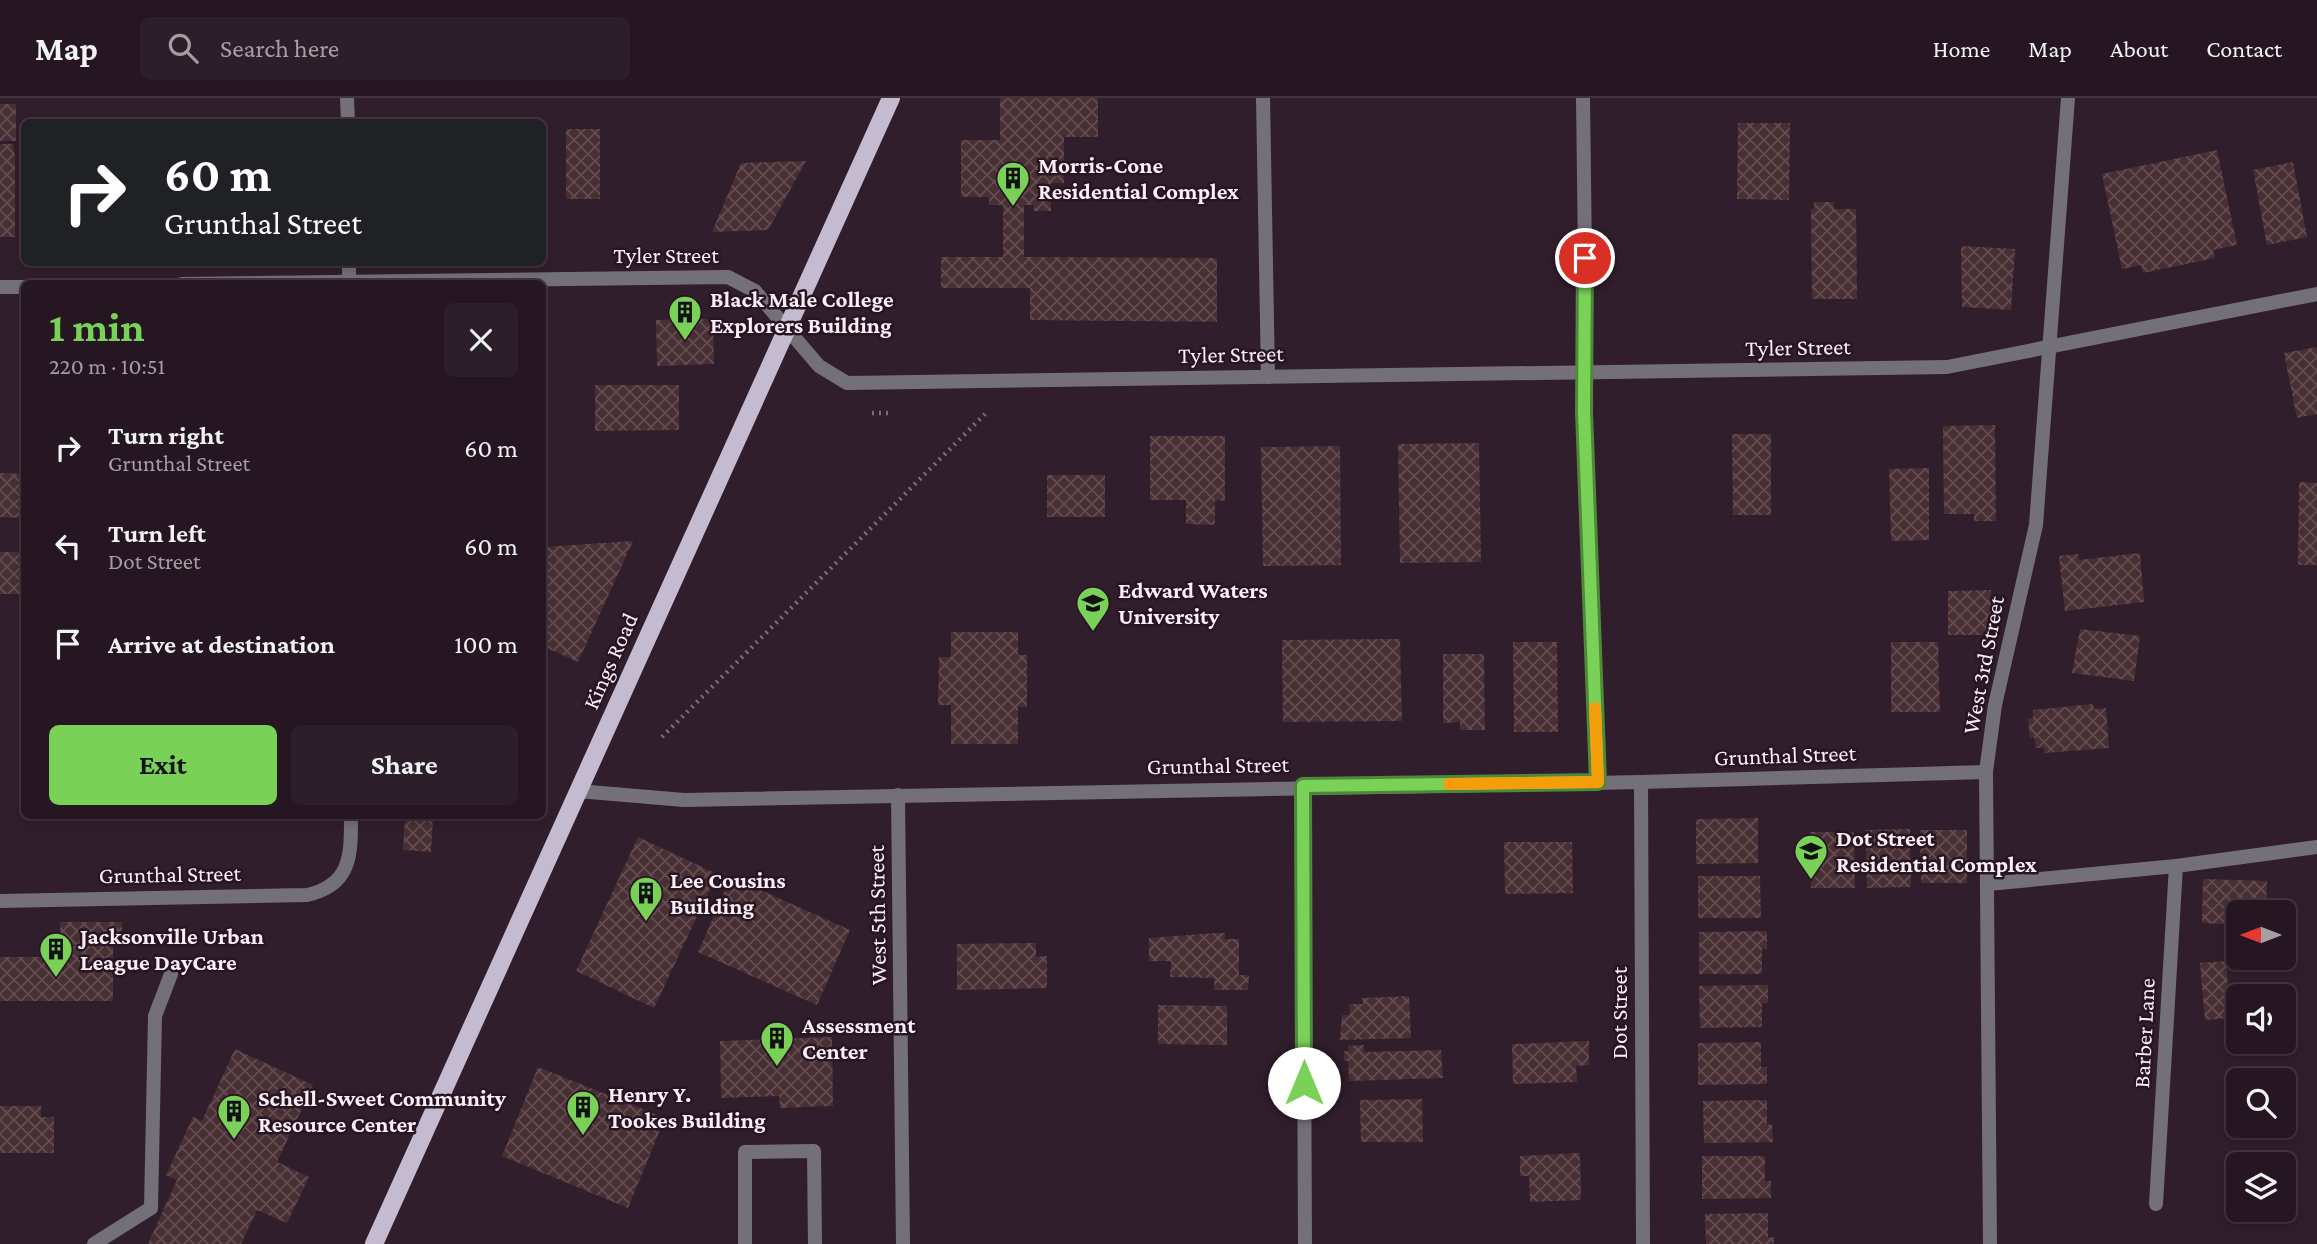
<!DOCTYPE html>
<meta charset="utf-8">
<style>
body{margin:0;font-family:"Crimson Pro",serif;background:#2d1f2a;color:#f1f3f6;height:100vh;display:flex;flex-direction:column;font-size:26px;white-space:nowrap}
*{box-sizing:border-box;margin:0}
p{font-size:23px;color:#a39fa5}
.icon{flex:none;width:38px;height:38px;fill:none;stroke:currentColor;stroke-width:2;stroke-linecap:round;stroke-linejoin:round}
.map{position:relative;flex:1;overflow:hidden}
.sheet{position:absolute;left:21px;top:182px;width:525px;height:539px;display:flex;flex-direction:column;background:#251621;border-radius:10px;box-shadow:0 4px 10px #0003,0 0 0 2px #42353f}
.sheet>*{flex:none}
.top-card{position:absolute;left:21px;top:21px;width:525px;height:147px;border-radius:10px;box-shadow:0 4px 10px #0003,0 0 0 2px #42353f;background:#202124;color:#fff;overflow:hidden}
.needle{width:46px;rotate:270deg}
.controls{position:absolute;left:2226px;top:802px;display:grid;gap:14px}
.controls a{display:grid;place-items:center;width:70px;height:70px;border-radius:10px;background:#251621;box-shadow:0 4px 10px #0003,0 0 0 2px #42353f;font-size:35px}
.pin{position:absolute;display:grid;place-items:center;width:60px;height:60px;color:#fff;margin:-30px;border:4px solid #fff;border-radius:50%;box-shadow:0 2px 7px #0007}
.me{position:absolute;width:77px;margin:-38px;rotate:0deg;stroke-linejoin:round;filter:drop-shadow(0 0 5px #0008)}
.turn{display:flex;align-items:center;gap:24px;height:147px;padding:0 28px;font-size:32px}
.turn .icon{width:91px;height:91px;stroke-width:2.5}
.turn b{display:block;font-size:49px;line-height:60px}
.round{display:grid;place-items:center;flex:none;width:74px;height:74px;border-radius:10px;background:#2d1f2a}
.overview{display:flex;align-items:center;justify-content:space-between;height:119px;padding:0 28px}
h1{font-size:42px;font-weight:700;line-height:52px;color:#79d158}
.primary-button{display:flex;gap:14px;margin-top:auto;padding:14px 28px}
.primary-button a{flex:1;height:80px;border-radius:10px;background:#79d158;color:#111;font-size:28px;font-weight:700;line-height:80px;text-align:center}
.primary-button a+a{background:#2d1f2a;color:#f1f3f6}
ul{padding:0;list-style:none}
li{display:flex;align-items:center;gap:21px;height:98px;padding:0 28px}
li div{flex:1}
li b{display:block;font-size:26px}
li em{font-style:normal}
header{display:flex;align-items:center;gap:42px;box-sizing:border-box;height:98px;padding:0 35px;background:#251621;border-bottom:2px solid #42353f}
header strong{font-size:33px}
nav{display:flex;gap:38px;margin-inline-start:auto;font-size:24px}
.search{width:490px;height:63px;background:#2d1f2a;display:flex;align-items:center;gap:18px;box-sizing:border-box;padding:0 24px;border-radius:10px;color:#a39fa5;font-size:26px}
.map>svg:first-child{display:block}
.building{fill:url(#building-cross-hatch)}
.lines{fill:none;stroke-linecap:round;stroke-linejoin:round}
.path{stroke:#7e6d79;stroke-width:4.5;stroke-dasharray:2 5;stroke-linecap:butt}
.lane{stroke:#74707a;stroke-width:14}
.street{stroke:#74707a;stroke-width:14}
.primary{stroke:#c4bbd1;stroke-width:18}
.route-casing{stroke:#4f8839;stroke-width:18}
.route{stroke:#79d158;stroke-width:12}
.slow{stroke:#f59e0b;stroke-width:12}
.labels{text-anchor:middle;stroke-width:5;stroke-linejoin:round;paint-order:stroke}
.poi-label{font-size:23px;font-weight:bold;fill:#fceff8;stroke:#271522;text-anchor:start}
.street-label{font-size:23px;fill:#fceff8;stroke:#271522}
</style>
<header>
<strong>Map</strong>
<div class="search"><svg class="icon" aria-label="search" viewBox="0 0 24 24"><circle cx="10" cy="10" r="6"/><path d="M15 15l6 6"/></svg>Search here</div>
<nav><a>Home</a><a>Map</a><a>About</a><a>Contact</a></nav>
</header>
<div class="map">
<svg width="2317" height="1146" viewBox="0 0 2317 1146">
<defs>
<pattern id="building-cross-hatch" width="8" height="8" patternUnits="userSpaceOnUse" patternTransform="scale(1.75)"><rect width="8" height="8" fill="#482f33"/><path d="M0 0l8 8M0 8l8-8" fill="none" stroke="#634d51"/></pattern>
</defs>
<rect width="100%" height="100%" fill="#311e2c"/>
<g class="building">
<path d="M 1000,0 L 1098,0 L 1098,39 L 1064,39 L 1064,85 L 1051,85 L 1051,113 L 1034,113 L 1034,107 L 1024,107 L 1024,159 L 1217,160 L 1217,224 L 1030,222 L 1030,190 L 941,190 L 941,159 L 1003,159 L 1003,107 L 989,107 L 989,99 L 961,99 L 961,42 L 1000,42 Z"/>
<rect x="0" y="6" width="16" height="37"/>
<path d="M 1738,25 L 1790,25 L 1789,102 L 1737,101 Z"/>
<rect x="566" y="31" width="34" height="70"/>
<path d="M 0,46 L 13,46 L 15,59 L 15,139 L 0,139 Z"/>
<path d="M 2217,52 L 2237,147 L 2213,152 L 2215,160 L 2143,175 L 2141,167 L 2122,171 L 2102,76 Z"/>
<path d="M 806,63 L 768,132 L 712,134 L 741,65 Z"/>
<path d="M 2293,64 L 2307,139 L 2267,147 L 2253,72 Z"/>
<path d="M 1814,104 L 1834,104 L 1834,111 L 1856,111 L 1857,201 L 1812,201 L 1811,111 L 1814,111 Z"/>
<path d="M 1961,148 L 2015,151 L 2011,212 L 1962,209 Z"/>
<path d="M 713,221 L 714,266 L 657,268 L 656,222 Z"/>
<path d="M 2317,249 L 2317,316 L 2297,320 L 2284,255 Z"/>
<path d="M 595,287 L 679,287 L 679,332 L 595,333 Z"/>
<path d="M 1995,327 L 1996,423 L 1974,423 L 1974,416 L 1944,416 L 1943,328 Z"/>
<path d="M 1732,336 L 1771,336 L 1771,417 L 1733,417 Z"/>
<path d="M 1150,338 L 1225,338 L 1225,403 L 1215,402 L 1215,427 L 1186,426 L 1186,402 L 1150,402 Z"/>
<path d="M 1479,345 L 1481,464 L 1400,465 L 1398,346 Z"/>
<path d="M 1340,348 L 1341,467 L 1263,468 L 1261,349 Z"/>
<path d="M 1929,370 L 1929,442 L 1891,443 L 1889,371 Z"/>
<path d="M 0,375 L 24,376 L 23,420 L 0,419 Z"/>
<rect x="1047" y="377" width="58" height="42"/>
<path d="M 2299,384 L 2317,385 L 2317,467 L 2298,467 Z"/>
<path d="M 633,443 L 578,564 L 542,548 L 542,449 Z"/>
<rect x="0" y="454" width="24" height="42"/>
<path d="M 2140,455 L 2144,504 L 2065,513 L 2059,458 L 2078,456 L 2079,462 Z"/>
<path d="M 1991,492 L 1991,537 L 1948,537 L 1948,493 Z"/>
<path d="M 2080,531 L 2140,538 L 2134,583 L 2072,575 Z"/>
<path d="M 951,534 L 1018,534 L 1018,557 L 1027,557 L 1027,609 L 1018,609 L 1018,646 L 951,646 L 951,607 L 938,607 L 939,559 L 951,559 Z"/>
<path d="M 1400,541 L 1402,623 L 1283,624 L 1282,542 Z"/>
<path d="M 1513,544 L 1557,544 L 1558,634 L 1514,634 Z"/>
<path d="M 1891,544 L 1938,544 L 1940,614 L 1891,614 Z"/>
<path d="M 1443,556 L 1484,556 L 1485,632 L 1460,632 L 1460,624 L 1443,625 Z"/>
<path d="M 2093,606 L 2094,611 L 2106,610 L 2109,650 L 2044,655 L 2044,650 L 2036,650 L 2034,639 L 2030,640 L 2028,621 L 2033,620 L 2033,612 Z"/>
<path d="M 405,718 L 433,718 L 431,754 L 403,752 Z"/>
<path d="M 1758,720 L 1758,765 L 1696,766 L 1696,721 Z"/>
<path d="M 1910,731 L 1911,789 L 1867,790 L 1866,732 Z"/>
<path d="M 1920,732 L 1967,732 L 1967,785 L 1921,785 Z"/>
<path d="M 1810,734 L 1854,734 L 1855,790 L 1811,790 Z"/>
<path d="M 638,739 L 717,776 L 654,910 L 576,873 Z"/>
<path d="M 1504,744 L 1572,744 L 1573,795 L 1505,796 Z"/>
<path d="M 1698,778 L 1760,778 L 1761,820 L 1698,820 Z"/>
<path d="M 731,779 L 850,832 L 817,907 L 698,854 Z"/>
<path d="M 2203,781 L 2267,783 L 2266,814 L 2238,814 L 2238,827 L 2202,825 Z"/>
<path d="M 60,824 L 122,824 L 122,848 L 113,848 L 113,903 L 0,903 L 0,859 L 60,859 Z"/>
<path d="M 1767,833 L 1767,851 L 1762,851 L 1762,876 L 1699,876 L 1699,834 Z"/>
<path d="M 1216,835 L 1225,835 L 1225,841 L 1239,841 L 1239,877 L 1249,877 L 1248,892 L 1214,892 L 1214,880 L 1170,879 L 1171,863 L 1149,863 L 1149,840 Z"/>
<path d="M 1036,845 L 1036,859 L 1047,858 L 1047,890 L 957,892 L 957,846 Z"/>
<path d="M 2226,863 L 2230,920 L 2205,922 L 2200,865 Z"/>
<path d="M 1768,887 L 1768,905 L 1762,905 L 1762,929 L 1700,930 L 1699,888 Z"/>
<path d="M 1409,898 L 1411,940 L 1340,942 L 1342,917 L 1350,917 L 1349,906 L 1363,906 L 1362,900 Z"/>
<path d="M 1158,907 L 1227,908 L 1227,947 L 1158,946 Z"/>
<path d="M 832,939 L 833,1008 L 780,1010 L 779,998 L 721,1000 L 720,943 Z"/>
<path d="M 1589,943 L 1589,967 L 1576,968 L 1577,984 L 1513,986 L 1512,946 Z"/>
<path d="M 1761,944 L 1761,969 L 1767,969 L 1767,986 L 1698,987 L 1698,945 Z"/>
<path d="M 1364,947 L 1364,954 L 1441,952 L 1443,980 L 1349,983 L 1348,963 L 1344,963 L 1344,953 L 1349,953 L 1348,948 Z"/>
<path d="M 235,951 L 313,987 L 277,1064 L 309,1079 L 287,1125 L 257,1112 L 241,1146 L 148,1146 L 177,1082 L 166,1077 L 193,1019 L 202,1023 Z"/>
<path d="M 538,969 L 665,1020 L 628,1110 L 502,1058 Z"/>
<path d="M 1422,1001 L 1423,1044 L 1361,1044 L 1360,1002 Z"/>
<path d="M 1767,1002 L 1767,1027 L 1772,1026 L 1773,1044 L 1704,1045 L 1703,1003 Z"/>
<path d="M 0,1008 L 41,1008 L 41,1019 L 54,1019 L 54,1055 L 0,1055 Z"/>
<path d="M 1580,1055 L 1581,1102 L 1530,1104 L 1529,1078 L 1520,1078 L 1520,1058 Z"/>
<path d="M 1702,1058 L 1765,1058 L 1765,1083 L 1771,1083 L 1771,1100 L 1702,1101 Z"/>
<path d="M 1768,1115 L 1768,1140 L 1774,1139 L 1774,1146 L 1706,1146 L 1705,1116 Z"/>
</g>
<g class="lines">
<g class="path">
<path d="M 872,315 L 893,315"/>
<path d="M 662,639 L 985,316"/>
</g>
<g class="lane">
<path d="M 94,1146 L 151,1110 L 155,918 L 171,876"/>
<path d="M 745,1146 L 745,1054 L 814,1053 L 815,1146"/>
</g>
<g class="street">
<path d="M 347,0 L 348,24"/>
<path d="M 1263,0 L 1268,279"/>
<path d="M 1583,0 L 1586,240 L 1583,314 L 1598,684"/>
<path d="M 349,164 L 349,186"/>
<path d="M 182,186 L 728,179 L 755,193 L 819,268 L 847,285 L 1947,269 L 2317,196"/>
<path d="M 0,189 L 24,189"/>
<path d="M 1641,684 L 1643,1146"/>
<path d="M 1303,688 L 1305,1146"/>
<path d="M 578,693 L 684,702 L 1641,684 L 1986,674"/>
<path d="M 898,697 L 903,1146"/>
<path d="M 1988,786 L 2176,768 L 2317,749"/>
<path d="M 0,803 L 307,797 C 352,787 351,756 351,718"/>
<path d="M 2156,1106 L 2176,768"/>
<path d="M 1990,1146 L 1986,674 L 1995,607 L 2036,427 L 2068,0"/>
</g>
<path class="primary" d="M 374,1146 L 891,0"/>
</g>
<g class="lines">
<defs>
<path id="route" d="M 1304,985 L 1303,688 L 1598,684 L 1584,314 L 1585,160"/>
</defs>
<use href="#route" class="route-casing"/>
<use href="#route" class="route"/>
<path class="slow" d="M 1449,686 L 1598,684 L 1595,610"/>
</g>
<defs>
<symbol id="building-pin" viewBox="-11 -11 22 30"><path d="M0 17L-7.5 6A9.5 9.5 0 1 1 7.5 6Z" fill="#79d158" stroke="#271522"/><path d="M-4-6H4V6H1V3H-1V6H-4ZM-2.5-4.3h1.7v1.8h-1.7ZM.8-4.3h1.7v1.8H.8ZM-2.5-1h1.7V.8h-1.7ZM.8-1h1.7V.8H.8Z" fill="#111"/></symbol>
<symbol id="university-pin" viewBox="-11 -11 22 30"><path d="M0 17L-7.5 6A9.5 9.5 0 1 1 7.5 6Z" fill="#79d158" stroke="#271522"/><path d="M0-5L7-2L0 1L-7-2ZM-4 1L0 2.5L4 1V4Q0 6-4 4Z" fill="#111"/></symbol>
</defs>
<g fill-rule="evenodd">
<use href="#building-pin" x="994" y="61" width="38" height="52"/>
<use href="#building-pin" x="666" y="195" width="38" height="52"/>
<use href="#university-pin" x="1074" y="486" width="38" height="52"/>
<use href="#university-pin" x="1792" y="734" width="38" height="52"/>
<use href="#building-pin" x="627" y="776" width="38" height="52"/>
<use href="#building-pin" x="37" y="832" width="38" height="52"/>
<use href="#building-pin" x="758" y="921" width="38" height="52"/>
<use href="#building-pin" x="564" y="990" width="38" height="52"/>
<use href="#building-pin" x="215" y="994" width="38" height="52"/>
</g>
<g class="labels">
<g class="poi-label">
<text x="1038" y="75">Morris-Cone<tspan x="1038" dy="26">Residential Complex</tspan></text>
<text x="710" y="209">Black Male College<tspan x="710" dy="26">Explorers Building</tspan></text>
<text x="1118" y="500">Edward Waters<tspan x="1118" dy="26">University</tspan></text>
<text x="1836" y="748">Dot Street<tspan x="1836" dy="26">Residential Complex</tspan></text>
<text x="670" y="790">Lee Cousins<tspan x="670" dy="26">Building</tspan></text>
<text x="80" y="846">Jacksonville Urban<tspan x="80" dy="26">League DayCare</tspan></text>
<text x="802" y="935">Assessment<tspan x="802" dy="26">Center</tspan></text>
<text x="608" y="1004">Henry Y.<tspan x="608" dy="26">Tookes Building</tspan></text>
<text x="258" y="1008">Schell-Sweet Community<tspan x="258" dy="26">Resource Center</tspan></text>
</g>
<g class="street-label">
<text x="666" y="165">Tyler Street</text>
<text transform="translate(1798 249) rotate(-1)" y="8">Tyler Street</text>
<text transform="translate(1231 256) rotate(-1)" y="8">Tyler Street</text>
<text transform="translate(610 563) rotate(-66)" y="8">Kings Road</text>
<text transform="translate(1983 567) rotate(-79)" y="8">West 3rd Street</text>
<text transform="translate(1785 657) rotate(-2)" y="8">Grunthal Street</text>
<text transform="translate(1218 667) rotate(-1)" y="8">Grunthal Street</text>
<text transform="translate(170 776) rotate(-1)" y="8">Grunthal Street</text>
<text transform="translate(877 817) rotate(-91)" y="8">West 5th Street</text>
<text transform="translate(1619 915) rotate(-90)" y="8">Dot Street</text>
<text transform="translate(2144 935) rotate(-87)" y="8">Barber Lane</text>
</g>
</g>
</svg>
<div class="controls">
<a><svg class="needle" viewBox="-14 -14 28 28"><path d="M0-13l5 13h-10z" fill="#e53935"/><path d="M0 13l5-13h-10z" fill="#a39fa5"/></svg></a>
<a><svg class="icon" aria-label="sound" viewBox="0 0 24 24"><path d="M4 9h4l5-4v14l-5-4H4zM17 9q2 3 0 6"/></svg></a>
<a><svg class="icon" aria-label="search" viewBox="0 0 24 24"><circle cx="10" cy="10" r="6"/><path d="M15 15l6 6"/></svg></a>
<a><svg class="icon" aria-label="layers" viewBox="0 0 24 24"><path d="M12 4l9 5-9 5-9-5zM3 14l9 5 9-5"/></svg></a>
</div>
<div class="pin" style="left:1585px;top:160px;background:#d93025"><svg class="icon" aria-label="arrive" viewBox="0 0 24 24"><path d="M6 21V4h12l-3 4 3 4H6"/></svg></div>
<svg class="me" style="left:1304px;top:985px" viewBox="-20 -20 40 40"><circle r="19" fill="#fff"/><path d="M0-13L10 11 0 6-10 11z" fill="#79d158"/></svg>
<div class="top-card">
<div class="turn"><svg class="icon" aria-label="right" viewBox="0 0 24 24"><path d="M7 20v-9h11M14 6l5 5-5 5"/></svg><div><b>60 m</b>Grunthal Street</div></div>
</div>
<section class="sheet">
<div class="overview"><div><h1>1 min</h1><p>220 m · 10:51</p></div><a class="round"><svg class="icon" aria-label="close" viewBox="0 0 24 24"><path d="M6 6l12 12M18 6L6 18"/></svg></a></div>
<ul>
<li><svg class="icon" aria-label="right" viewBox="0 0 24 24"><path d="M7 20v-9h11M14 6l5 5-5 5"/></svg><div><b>Turn right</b><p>Grunthal Street</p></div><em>60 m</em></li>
<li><svg class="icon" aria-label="left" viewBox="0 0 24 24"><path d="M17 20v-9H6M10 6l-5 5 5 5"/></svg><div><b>Turn left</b><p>Dot Street</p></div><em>60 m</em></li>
<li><svg class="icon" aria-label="arrive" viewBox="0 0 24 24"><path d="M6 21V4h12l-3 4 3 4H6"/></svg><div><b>Arrive at destination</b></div><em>100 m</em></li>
</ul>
<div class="primary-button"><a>Exit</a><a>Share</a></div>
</section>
</div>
